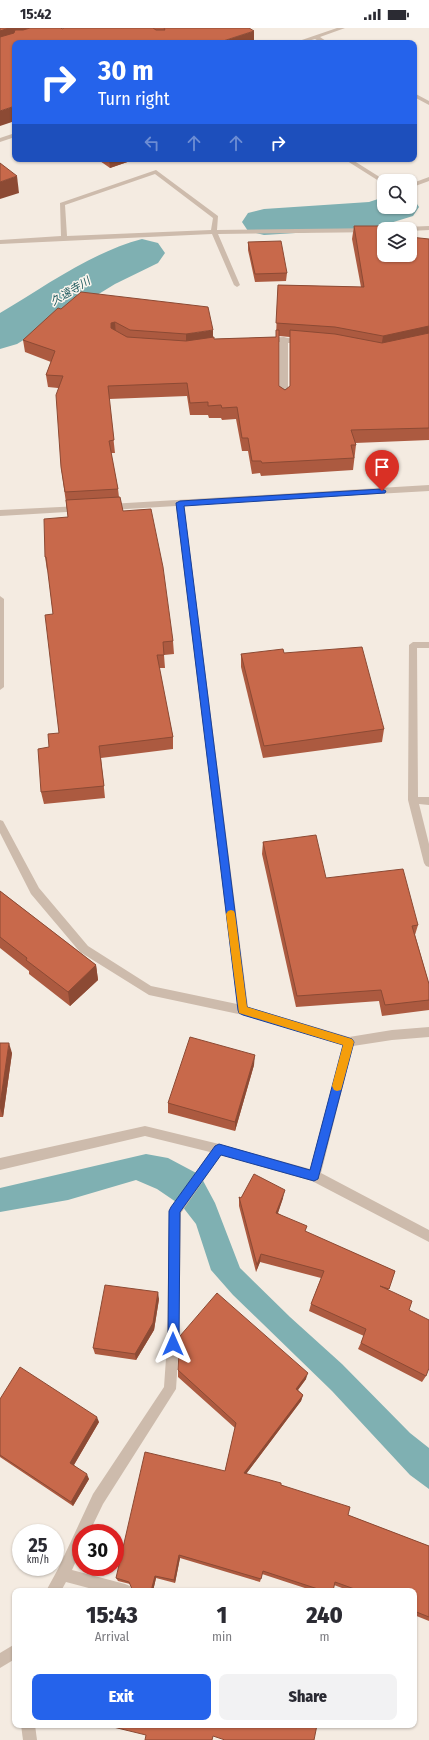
<!DOCTYPE html>
<meta charset="utf-8">
<style>
body{margin:0;font-family:"Fira Sans Condensed","Noto Sans JP",sans-serif;background:#f2f2f3;color:#2b2b33;height:100vh;display:flex;flex-direction:column;font-size:15px;white-space:nowrap}
*{box-sizing:border-box;margin:0}
p{font-size:13px;color:#7c7c81}
.icon{flex:none;width:22px;height:22px;fill:none;stroke:currentColor;stroke-width:2;stroke-linecap:round;stroke-linejoin:round}
.map{position:relative;flex:1;overflow:hidden}
.panel{position:absolute;left:12px;top:1560px;width:405px;height:140px;display:flex;flex-direction:column;background:#fff;border-radius:8px;box-shadow:0 1px 3px #0004}
.panel>*{flex:none}
.top-card{position:absolute;left:12px;top:12px;width:405px;height:122px;border-radius:8px;box-shadow:0 1px 3px #0004;background:#2563eb;color:#fff;overflow:hidden}
.buttons{position:absolute;left:377px;top:146px;display:grid;gap:8px}
.buttons a{display:grid;place-items:center;width:40px;height:40px;border-radius:8px;background:#fff;box-shadow:0 1px 3px #0004;font-size:20px}
.speed{position:absolute;left:12px;top:1496px;display:flex;gap:8px;font-size:20px;font-weight:700;text-align:center}
.speed>*{display:grid;place-content:center;width:52px;height:52px;border-radius:50%;background:#fff;box-shadow:0 1px 3px #0004;line-height:1}
.speed small{font-size:10px;font-weight:400}
.speed .limit{border:6px solid #d22;background:#fff;color:#111}
.pin{position:absolute;display:grid;place-items:center;width:34px;height:34px;color:#fff;margin:-41px -17px;border-radius:50% 50% 50% 0;rotate:-45deg;box-shadow:0 0 4px #0007}
.pin .icon{rotate:45deg}
.me{position:absolute;width:44px;margin:-22px;rotate:0deg;stroke-linejoin:round;filter:drop-shadow(0 0 3px #0008)}
.turn{display:flex;align-items:center;gap:14px;height:84px;padding:0 20px;font-size:18px}
.turn .icon{width:52px;height:52px;stroke-width:2.5}
.turn b{display:block;font-size:28px;line-height:34px}
.lanes{display:flex;align-items:center;height:38px;padding:0 20px;background:#0003;justify-content:center;gap:20px;direction:ltr}
.lanes .off{opacity:.35}
.eta{display:flex;justify-content:space-evenly;align-items:center;height:68px;text-align:center}
.eta b{font-size:24px;font-weight:800;line-height:28px}
.button{display:flex;gap:8px;margin-top:auto;padding:8px 20px}
.button a{flex:1;height:46px;border-radius:8px;background:#2563eb;color:#fff;font-size:16px;font-weight:800;line-height:46px;text-align:center}
.button a+a{background:#f2f2f3;color:#2b2b33}
.status{display:flex;justify-content:space-between;align-items:center;height:28px;padding:0 20px;background:#fff;direction:ltr}
.status svg{height:11px;fill:currentColor}
.map>svg:first-child{display:block}
.water{fill:#7fb0b2}
.lines{fill:none;stroke-linecap:round;stroke-linejoin:round}
.river{fill:#7fb0b2;fill-rule:evenodd}
.minor{fill:#cdbbac;fill-rule:evenodd}
.wall{fill:#ac5a40;fill-rule:evenodd}
.shaded-wall{fill:#8c4a34}
.building{fill:#c8694b;stroke:#8c4a34}
.route{fill:#2563eb;stroke:#184099}
.slow{fill:#f59e0b}
.labels{text-anchor:middle;stroke-width:3;stroke-linejoin:round;paint-order:stroke}
.far-water-label{font-size:11px;font-style:italic;fill:#1f5a5e;stroke:#fbf5ee}
</style>
<div class="status"><b>15:42</b><svg viewBox="0 0 49 12"><path d="M0 12V9h3v3zM5 12V6h3v6zM10 12V3h3v9zM15 12V0h3v12zM26 1h20v11H26zM47 4h2v5h-2z"/></svg></div>
<div class="map">
<svg width="429" height="1712" viewBox="0 0 429 1712">
<rect width="100%" height="100%" fill="#f4ebe1"/>
<path class="water" d="M 146,1126 L 168,1130 L 200,1147 L 215,1175 L 240,1240 L 290,1289 L 342,1336 L 410,1405 L 429,1420 L 429,1461 L 410,1447 L 332,1363 L 233,1267 L 211,1242 L 196,1196 L 182,1178 L 157,1161 L 136,1152 L 68,1172 L 0,1184 L 0,1160 Z"/>
<g class="lines">
<g class="river">
<path d="M 384,169 L 384,179 L 410,179 L 410,169 L 413,170 L 419,179 L 413,188 L 374,200 L 264,207 L 248,203 L 242,194 L 248,185 L 264,181 L 369,174 Z"/>
<path d="M 142,211 L 158,215 L 165,225 L 158,235 L 115,256 L 17,316 L 0,321 L 0,285 C 44,259 92,224 142,211 Z"/>
</g>
<g class="minor">
<path d="M 337,0 L 345,0 L 320,9 L 329,15 L 322,15 L 315,11 L 301,15 L 293,15 Z"/>
<path d="M 414,65 L 429,73 L 429,77 L 414,69 Z"/>
<path d="M 15,105 L 15,109 L 0,114 L 0,110 Z"/>
<path d="M 344,131 L 351,131 L 386,153 L 384,153 L 384,156 L 382,155 Z"/>
<path d="M 156,142 L 218,188 L 217,202 L 384,200 L 387,201 L 384,201 L 384,204 L 218,206 L 240,257 L 237,259 L 234,257 L 212,206 L 0,216 L 0,212 L 61,208 L 60,175 ZM 155,146 L 213,190 L 211,202 L 67,208 L 65,177 Z"/>
<path d="M 429,149 L 429,153 L 410,160 L 410,156 Z"/>
<path d="M 429,198 L 429,202 L 410,203 L 410,201 L 402,201 L 405,199 Z"/>
<path d="M 284,309 C 291,312 300,309 307,313 L 303,315 L 288,315 L 288,371 L 284,373 L 280,371 L 280,314 L 267,314 L 263,312 L 267,310 Z"/>
<path d="M 429,457 L 429,463 L 184,477 L 248,979 L 349,1009 L 392,1002 L 429,999 L 429,1009 L 392,1012 L 353,1018 L 321,1145 L 429,1202 L 429,1214 L 312,1153 L 221,1127 L 181,1185 L 179,1316 L 176,1361 L 103,1476 L 89,1505 L 81,1505 L 81,1522 L 72,1542 L 125,1556 L 130,1558 L 132,1563 L 100,1563 L 66,1554 L 61,1563 L 46,1563 L 58,1541 L 93,1466 L 164,1359 L 167,1316 L 169,1183 L 210,1124 L 145,1108 L 0,1142 L 0,1130 L 145,1098 L 219,1116 L 310,1141 L 343,1017 L 243,987 L 149,967 L 80,924 L 31,866 L 0,805 L 0,792 L 3,793 L 39,860 L 88,918 L 151,958 L 237,976 L 176,478 L 110,482 L 106,479 L 110,476 Z"/>
<path d="M 80,478 L 84,481 L 83,483 L 0,488 L 0,482 Z"/>
<path d="M 0,568 L 4,571 L 4,659 L 0,662 Z"/>
<path d="M 413,614 L 429,614 L 429,620 L 417,620 L 418,769 L 429,769 L 429,777 L 419,776 L 429,816 L 429,839 L 426,838 L 424,835 L 408,772 L 409,617 Z"/>
<path d="M 15,1616 L 15,1631 L 0,1640 L 0,1625 Z"/>
<path d="M 21,1697 L 35,1697 L 37,1712 L 23,1712 Z"/>
</g>
</g>
<g class="wall">
<path d="M 64,0 L 249,0 L 15,15 Z"/>
<path d="M 97,131 L 136,131 L 110,140 Z"/>
<path d="M 354,198 L 384,227 L 429,211 L 429,412 L 355,415 L 356,417 L 353,442 L 261,448 L 260,445 L 252,446 L 248,423 L 242,423 L 236,391 L 222,392 L 221,390 L 209,390 L 208,387 L 190,387 L 187,368 L 109,371 L 115,425 L 111,425 L 118,461 L 119,469 L 123,483 L 173,613 L 174,626 L 164,627 L 165,640 L 159,640 L 173,709 L 173,721 L 101,730 L 105,770 L 44,776 L 41,764 L 49,719 L 59,705 L 53,586 L 48,542 L 47,542 L 45,529 L 68,489 L 61,439 L 58,360 L 48,359 L 46,347 L 51,334 L 25,324 L 23,312 L 61,281 L 213,309 L 214,311 L 276,309 L 278,257 L 361,259 L 352,211 ZM 279,308 L 290,309 L 290,359 L 285,362 L 279,358 Z"/>
<path d="M 248,214 L 287,245 L 286,253 L 255,254 L 248,222 Z"/>
<path d="M 284,625 L 384,701 L 382,714 L 263,730 L 241,639 L 241,626 Z"/>
<path d="M 263,814 L 326,850 L 418,897 L 415,907 L 429,956 L 429,982 L 382,988 L 379,973 L 296,979 L 262,826 Z"/>
<path d="M 0,863 L 96,937 L 98,952 L 70,978 L 29,946 L 29,943 L 0,920 Z"/>
<path d="M 0,1015 L 12,1025 L 3,1089 L 0,1089 Z"/>
<path d="M 254,1037 L 235,1103 L 168,1085 L 168,1075 Z"/>
<path d="M 239,1169 L 241,1170 L 283,1170 L 278,1185 L 306,1204 L 395,1243 L 388,1262 L 409,1282 L 426,1348 L 422,1354 L 358,1321 L 364,1308 L 309,1283 L 311,1276 L 321,1250 L 260,1234 L 256,1244 L 239,1178 Z"/>
<path d="M 159,1271 L 154,1302 L 136,1332 L 95,1326 L 93,1320 Z"/>
<path d="M 178,1342 L 306,1351 L 298,1362 L 303,1367 L 301,1373 L 246,1446 L 281,1457 L 348,1487 L 429,1518 L 429,1593 L 414,1587 L 414,1563 L 350,1563 L 334,1557 L 333,1563 L 314,1563 L 262,1546 L 260,1554 L 180,1530 L 175,1555 L 156,1550 L 153,1563 L 113,1563 L 132,1561 L 130,1556 L 118,1553 L 116,1550 L 225,1443 L 235,1400 L 178,1349 Z"/>
<path d="M 0,1371 L 99,1394 L 74,1437 L 89,1451 L 73,1478 L 0,1429 Z"/>
</g>
<g class="shaded-wall">
<path d="M 0,0 L 46,0 L 0,17 Z"/>
<path d="M 254,3 L 254,15 L 217,15 Z"/>
<path d="M 15,78 L 15,93 L 0,98 L 0,83 Z"/>
<path d="M 109,131 L 136,131 L 110,140 Z"/>
<path d="M 17,148 L 19,165 L 0,171 L 0,154 Z"/>
<path d="M 115,294 L 116,307 L 111,300 L 111,295 Z"/>
<path d="M 429,298 L 429,309 L 381,320 L 383,308 Z"/>
<path d="M 213,302 L 213,315 L 186,318 L 186,306 Z"/>
<path d="M 96,937 L 98,952 L 70,978 L 68,964 Z"/>
<path d="M 9,1015 L 12,1025 L 3,1089 L 0,1080 L 0,1077 Z"/>
<path d="M 255,1027 L 254,1037 L 235,1103 L 235,1094 Z"/>
<path d="M 285,1162 L 283,1170 L 275,1193 L 276,1185 Z"/>
<path d="M 261,1226 L 260,1234 L 256,1244 L 257,1237 Z"/>
<path d="M 158,1264 L 159,1271 L 154,1302 L 136,1332 L 135,1326 Z"/>
<path d="M 308,1345 L 306,1351 L 294,1367 L 296,1361 Z"/>
<path d="M 303,1367 L 301,1373 L 243,1450 L 244,1445 Z"/>
<path d="M 97,1389 L 99,1394 L 72,1440 L 70,1435 Z"/>
<path d="M 87,1446 L 89,1451 L 73,1478 L 71,1474 Z"/>
<path d="M 179,1527 L 180,1530 L 175,1555 L 174,1552 Z"/>
<path d="M 155,1548 L 156,1550 L 153,1563 L 151,1563 Z"/>
</g>
<g class="building">
<path d="M 0,0 L 9,0 L 0,3 Z"/>
<path d="M 30,0 L 61,0 L 62,1 L 64,0 L 153,0 L 156,2 L 165,2 L 164,0 L 249,0 L 254,3 L 217,15 L 15,15 L 15,78 L 0,83 L 0,9 L 14,5 L 15,2 L 23,2 Z"/>
<path d="M 0,135 L 17,148 L 0,154 Z"/>
<path d="M 354,198 L 384,198 L 385,201 L 384,201 L 384,227 L 410,227 L 410,209 L 429,211 L 429,298 L 383,308 L 335,299 L 276,295 L 278,257 L 364,259 Z"/>
<path d="M 281,213 L 287,245 L 255,246 L 248,214 Z"/>
<path d="M 81,264 L 208,279 L 213,302 L 186,306 L 130,302 L 115,294 L 111,295 L 111,300 L 127,309 L 186,313 L 214,309 L 214,311 L 276,309 L 276,302 L 279,302 L 279,358 L 285,362 L 290,358 L 290,302 L 335,306 L 382,315 L 429,305 L 429,400 L 351,402 L 356,417 L 351,417 L 354,430 L 262,435 L 261,433 L 252,433 L 248,410 L 242,410 L 237,379 L 222,380 L 221,377 L 208,378 L 208,374 L 190,375 L 187,355 L 108,358 L 114,412 L 109,413 L 118,461 L 65,464 L 61,439 L 56,367 L 63,348 L 46,347 L 55,323 L 23,312 L 58,280 L 61,281 Z"/>
<path d="M 120,469 L 123,483 L 151,481 L 163,539 L 173,613 L 163,614 L 164,627 L 157,627 L 173,709 L 99,718 L 104,758 L 41,764 L 38,721 L 49,719 L 48,706 L 59,705 L 45,587 L 53,586 L 46,529 L 45,529 L 44,491 L 68,489 L 66,472 Z"/>
<path d="M 362,619 L 384,701 L 264,718 L 241,626 L 283,621 L 284,625 Z"/>
<path d="M 316,807 L 326,850 L 403,841 L 418,897 L 412,898 L 429,956 L 429,972 L 385,977 L 381,962 L 297,968 L 263,814 Z"/>
<path d="M 0,863 L 96,937 L 68,964 L 26,932 L 27,930 L 0,909 Z"/>
<path d="M 190,1009 L 255,1027 L 235,1094 L 168,1075 Z"/>
<path d="M 0,1015 L 9,1015 L 0,1077 Z"/>
<path d="M 254,1146 L 285,1162 L 276,1185 L 307,1198 L 305,1203 L 395,1243 L 389,1261 L 380,1258 L 412,1273 L 409,1282 L 429,1292 L 429,1340 L 426,1348 L 361,1315 L 366,1301 L 311,1276 L 324,1243 L 261,1226 L 257,1237 L 239,1169 L 241,1170 Z"/>
<path d="M 105,1257 L 158,1264 L 153,1295 L 135,1326 L 93,1320 Z"/>
<path d="M 217,1265 L 308,1345 L 296,1361 L 303,1367 L 244,1445 L 281,1455 L 281,1457 L 350,1479 L 348,1487 L 429,1518 L 429,1589 L 414,1583 L 414,1563 L 360,1563 L 335,1554 L 333,1563 L 324,1563 L 263,1543 L 261,1551 L 179,1527 L 174,1552 L 155,1548 L 151,1563 L 113,1563 L 113,1562 L 132,1561 L 129,1554 L 116,1550 L 145,1424 L 225,1443 L 236,1395 L 178,1342 L 180,1308 Z"/>
<path d="M 20,1339 L 97,1389 L 70,1435 L 87,1446 L 71,1474 L 0,1427 L 0,1371 Z"/>
<path d="M 105,1697 L 317,1697 L 314,1712 L 225,1712 L 213,1708 L 212,1712 L 145,1712 L 146,1707 Z"/>
</g>
<path class="route" d="M 382,461 L 386,463 L 385,465 L 184,478 L 247,979 L 349,1010 L 352,1011 L 354,1014 L 318,1151 L 314,1153 L 221,1127 L 180,1184 L 179,1316 L 177,1320 L 173,1322 L 169,1320 L 168,1316 L 169,1183 L 171,1179 L 215,1118 L 219,1116 L 310,1142 L 343,1017 L 243,987 L 239,985 L 238,982 L 176,475 L 180,473 Z"/>
<path class="slow" d="M 231,882 L 234,883 L 235,886 L 247,979 L 352,1011 L 354,1014 L 341,1062 L 337,1063 L 334,1062 L 332,1058 L 343,1017 L 239,985 L 226,886 L 228,883 Z"/>
<g class="labels">
<g class="far-water-label">
<text transform="translate(70 263) rotate(-31)" y="4">久遠寺川</text>
</g>
</g>
</svg>
<div class="buttons">
<a><svg class="icon" aria-label="search" viewBox="0 0 24 24"><circle cx="10" cy="10" r="6"/><path d="M15 15l6 6"/></svg></a>
<a><svg class="icon" aria-label="layers" viewBox="0 0 24 24"><path d="M12 4l9 5-9 5-9-5zM3 14l9 5 9-5"/></svg></a>
</div>
<div class="speed"><div>25<small>km/h</small></div><div class="limit">30</div></div>
<div class="pin" style="left:382px;top:463px;background:#d93025"><svg class="icon" aria-label="arrive" viewBox="0 0 24 24"><path d="M6 21V4h12l-3 4 3 4H6"/></svg></div>
<svg class="me" style="left:173px;top:1316px" viewBox="-20 -20 40 40"><path d="M0-17L14 15 0 8-14 15z" fill="#2563eb" stroke="#fff" stroke-width="4"/></svg>
<div class="top-card">
<div class="turn"><svg class="icon" aria-label="right" viewBox="0 0 24 24"><path d="M7 20v-9h11M14 6l5 5-5 5"/></svg><div><b>30 m</b>Turn right</div></div>
<div class="lanes"><svg class="icon off" aria-label="left" viewBox="0 0 24 24"><path d="M17 20v-9H6M10 6l-5 5 5 5"/></svg><svg class="icon off" aria-label="ahead" viewBox="0 0 24 24"><path d="M12 20V5M6 11l6-6 6 6"/></svg><svg class="icon off" aria-label="ahead" viewBox="0 0 24 24"><path d="M12 20V5M6 11l6-6 6 6"/></svg><svg class="icon" aria-label="right" viewBox="0 0 24 24"><path d="M7 20v-9h11M14 6l5 5-5 5"/></svg></div>
</div>
<section class="panel">
<div class="eta">
<div><b>15:43</b><p>Arrival</p></div>
<div><b>1</b><p>min</p></div>
<div><b>240</b><p>m</p></div>
</div>
<div class="button"><a>Exit</a><a>Share</a></div>
</section>
</div>
